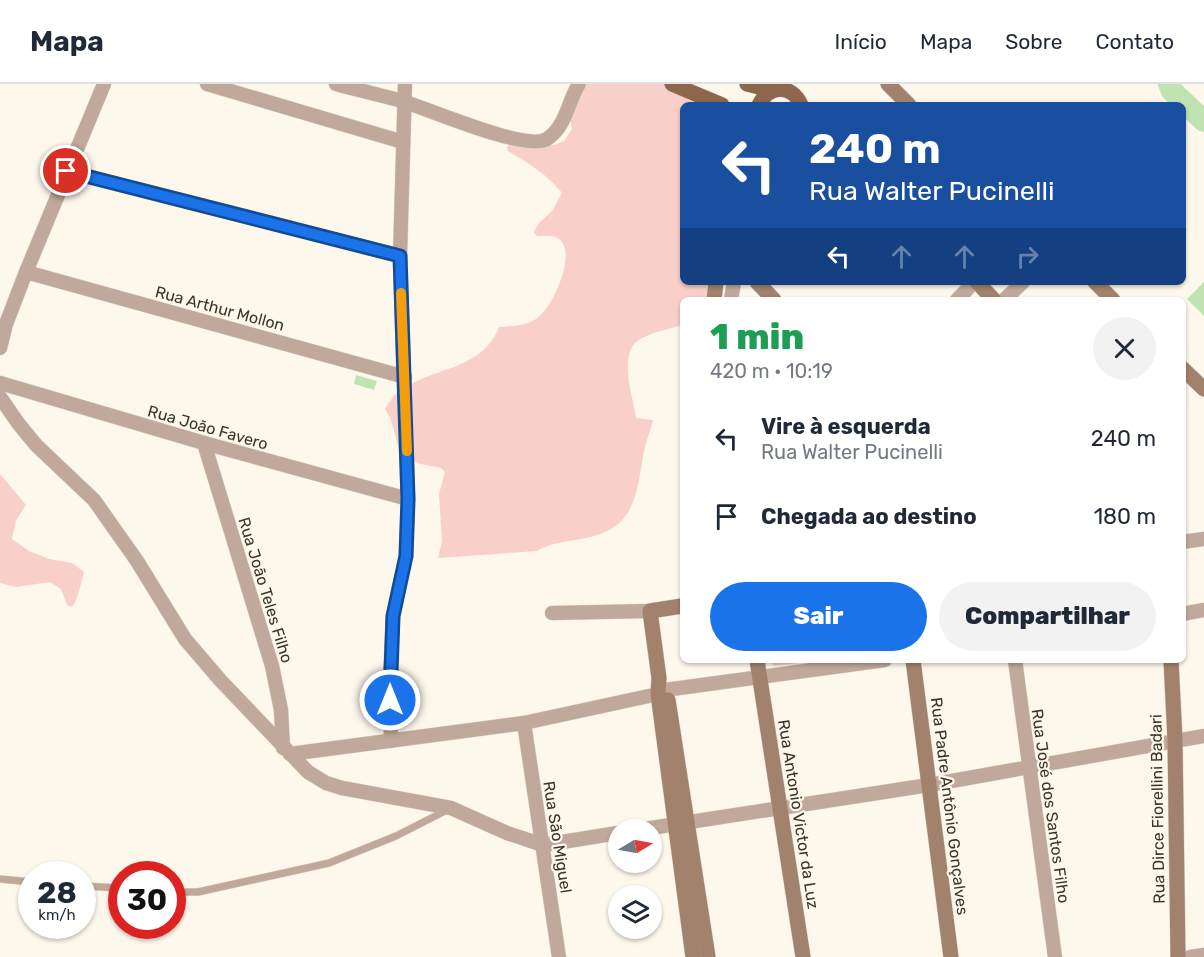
<!DOCTYPE html>
<html lang="pt">
<meta charset="utf-8">
<style>
body{margin:0;font-family:Rubik,sans-serif;background:#f2f2f3;color:#1f2937;height:100vh;display:flex;flex-direction:column;font-size:22px;white-space:nowrap}
*{box-sizing:border-box;margin:0}
p{font-size:20px;color:#747a83}
.icon{flex:none;width:33px;height:33px;fill:none;stroke:currentColor;stroke-width:2;stroke-linecap:round;stroke-linejoin:round}
.map{position:relative;flex:1;overflow:hidden}
.sheet{position:absolute;left:680px;top:213px;width:506px;height:366px;display:flex;flex-direction:column;background:#fff;border-radius:9px;box-shadow:0 2px 4px #0004}
.sheet>*{flex:none}
.hud{position:absolute;left:680px;top:18px;width:506px;height:183px;border-radius:9px;box-shadow:0 2px 4px #0004;background:#1a4fa0;color:#fff;overflow:hidden}
.needle{width:39px;rotate:80deg}
.fabs{position:absolute;left:608px;top:735px;display:grid;gap:12px}
.fabs a{display:grid;place-items:center;width:54px;height:54px;border-radius:50%;background:#fff;box-shadow:0 2px 4px #0004;font-size:30px}
.speed{position:absolute;left:18px;top:777px;display:flex;gap:12px;font-size:30px;font-weight:700;text-align:center}
.speed>*{display:grid;place-content:center;width:78px;height:78px;border-radius:50%;background:#fff;box-shadow:0 2px 4px #0004;line-height:1}
.speed small{font-size:15px;font-weight:400}
.speed .limit{border:9px solid #d22;background:#fff;color:#111}
.pin{position:absolute;display:grid;place-items:center;width:51px;height:51px;color:#fff;margin:-26px;border:3px solid #fff;border-radius:50%;box-shadow:0 2px 6px #0007}
.me{position:absolute;width:66px;margin:-33px;rotate:0deg;stroke-linejoin:round;filter:drop-shadow(0 0 4px #0008)}
.turn{display:flex;align-items:center;gap:21px;height:126px;padding:0 30px;font-size:27px}
.turn .icon{width:78px;height:78px;stroke-width:2.5}
.turn b{display:block;font-size:42px;line-height:51px}
.lanes{display:flex;align-items:center;height:57px;padding:0 30px;background:#0003;justify-content:center;gap:30px;direction:ltr}
.lanes .off{opacity:.35}
.round{display:grid;place-items:center;flex:none;width:63px;height:63px;border-radius:32px;background:#f2f2f3}
.summary{display:flex;align-items:center;justify-content:space-between;height:102px;padding:0 30px}
h1{font-size:36px;font-weight:800;line-height:45px;color:#1e9e55}
.primary-button{display:flex;gap:12px;margin-top:auto;padding:12px 30px}
.primary-button a{flex:1;height:69px;border-radius:36px;background:#1a73e8;color:#fff;font-size:24px;font-weight:800;line-height:69px;text-align:center}
.primary-button a+a{background:#f2f2f3;color:#1f2937}
ul{padding:0;list-style:none}
li{display:flex;align-items:center;gap:18px;height:78px;padding:0 30px}
li div{flex:1}
li b{display:block;font-size:22px}
li em{font-style:normal}
header{display:flex;align-items:center;gap:36px;box-sizing:border-box;height:84px;padding:0 30px;background:#fff;border-bottom:2px solid #e0e1e3}
header strong{font-size:28px}
nav{display:flex;gap:33px;margin-inline-start:auto;font-size:21px}
.map>svg:first-child{display:block}
.green{fill:#f9cfca}
.water{fill:#c1e3b2}
.lines{fill:none;stroke-linecap:round;stroke-linejoin:round}
.river{stroke:#c1e3b2;stroke-width:22}
.lane-casing{stroke:#dbd4c9;stroke-width:8}
.street-casing{stroke:#dbd4c9;stroke-width:15}
.secondary-casing{stroke:#dbd4c9;stroke-width:16}
.primary-casing{stroke:#dbd4c9;stroke-width:16}
.lane{stroke:#c0a99a;stroke-width:7}
.street{stroke:#c0a99a;stroke-width:14}
.secondary{stroke:#a3826d;stroke-width:15}
.primary{stroke:#8e664d;stroke-width:15}
.route-casing{stroke:#114b97;stroke-width:15}
.route{stroke:#1a73e8;stroke-width:10}
.slow{stroke:#f59e0b;stroke-width:10}
.labels{text-anchor:middle;stroke-width:4.5;stroke-linejoin:round;paint-order:stroke}
.street-label{font-size:16px;fill:#3b3529;stroke:#fef7ec}
</style>
<header>
<strong>Mapa</strong>
<nav><a>Início</a><a>Mapa</a><a>Sobre</a><a>Contato</a></nav>
</header>
<div class="map">
<svg width="1204" height="873" viewBox="0 0 1204 873">
<rect width="100%" height="100%" fill="#fef7ec"/>
<g class="green">
<path d="M 587,0 L 679,0 L 728,21 L 682,21 L 682,198 L 711,198 L 705,216 L 682,216 L 682,241 C 669,245 654,248 642,254 C 616,266 633,312 636,334 L 653,336 C 650,348 645,360 643,372 C 637,408 635,441 594,452 C 573,458 556,456 537,467 L 438,474 L 442,457 L 439,410 L 445,388 L 441,384 L 421,380 L 401,372 L 390,333 L 385,325 C 389,319 393,311 400,307 C 434,282 482,287 499,243 C 512,242 525,242 536,235 C 552,225 577,170 560,156 C 554,150 545,152 537,152 L 534,148 L 539,139 L 552,127 L 562,109 C 547,90 528,79 508,67 L 507,63 L 512,59 L 554,61 L 564,57 L 572,45 C 567,24 576,17 587,0 Z"/>
<path d="M 0,390 L 26,421 L 16,436 L 12,455 L 29,467 L 49,475 L 72,479 L 84,488 C 80,500 80,512 72,523 L 67,521 L 61,505 L 50,498 L 16,503 L 0,499 Z"/>
<path d="M 772,576 L 823,576 L 773,582 Z"/>
</g>
<g class="water">
<path d="M 1204,198 L 1204,232 L 1187,215 Z"/>
<path d="M 356,291 L 377,297 L 374,306 L 354,300 Z"/>
</g>
<g class="lines">
<path class="river" d="M 1169,0 L 1172,7 L 1204,37"/>
<defs>
<g id="lane">
<path d="M 0,795 L 32,798"/>
<path d="M 82,802 L 122,804"/>
<path d="M 172,808 L 198,808 L 329,779 L 396,752 L 449,725"/>
</g>
<g id="street">
<path d="M 207,0 L 403,58"/>
<path d="M 336,0 C 358,6 380,11 402,17 C 429,25 526,68 547,55 C 566,43 568,17 579,0"/>
<path d="M 67,87 L 400,172"/>
<path d="M 26,188 L 405,293"/>
<path d="M 731,216 L 734,198"/>
<path d="M 957,216 L 974,198"/>
<path d="M 1004,216 L 1023,198"/>
<path d="M 0,264 L 6,240 L 26,188 L 104,0"/>
<path d="M 0,299 L 204,359 L 408,415"/>
<path d="M 0,313 L 18,339 L 36,361 L 94,416 L 137,477 L 185,555 L 221,597 L 308,688 L 326,699 L 342,704 L 451,724 L 507,749 L 543,761 L 618,749"/>
<path d="M 204,359 L 272,582 L 281,626 L 283,664"/>
<path d="M 1182,458 L 1204,455"/>
<path d="M 552,529 L 650,527"/>
<path d="M 1182,530 L 1204,526"/>
<path d="M 1015,576 L 1055,873"/>
<path d="M 524,639 L 559,873"/>
<path d="M 391,657 L 390,596 L 393,532 L 406,472 L 408,415 L 400,172 L 405,0"/>
<path d="M 290,670 L 524,639 L 658,610 L 665,606 L 885,576"/>
<path d="M 638,746 L 929,701 L 1204,652"/>
<path d="M 1190,873 L 1204,871"/>
</g>
<g id="secondary">
<path d="M 888,0 L 909,21"/>
<path d="M 757,198 L 774,216"/>
<path d="M 977,198 L 994,216"/>
<path d="M 1095,198 L 1113,216"/>
<path d="M 714,216 L 716,198"/>
<path d="M 1182,284 L 1204,305"/>
<path d="M 682,522 L 650,527 L 659,594 L 658,610 L 693,873"/>
<path d="M 757,576 L 803,873"/>
<path d="M 913,576 L 951,873"/>
<path d="M 1171,576 L 1175,656 L 1178,873"/>
<path d="M 668,616 L 708,873"/>
</g>
<g id="primary">
<path d="M 672,0 L 722,21"/>
<path d="M 747,0 L 771,6"/>
<path d="M 759,21 C 769,0 792,0 801,21"/>
</g>
</defs>
<use href="#lane" class="lane-casing"/>
<use href="#street" class="street-casing"/>
<use href="#secondary" class="secondary-casing"/>
<use href="#primary" class="primary-casing"/>
<use href="#lane" class="lane"/>
<use href="#street" class="street"/>
<use href="#secondary" class="secondary"/>
<use href="#primary" class="primary"/>
</g>
<g class="lines">
<defs>
<path id="route" d="M 66,87 L 400,172 L 408,415 L 406,472 L 393,532 L 390,616"/>
</defs>
<use href="#route" class="route-casing"/>
<use href="#route" class="route"/>
<path class="slow" d="M 401,209 L 407,367"/>
</g>
<g class="labels">
<g class="street-label">
<text transform="translate(220 224) rotate(15)" y="6">Rua Arthur Mollon</text>
<text transform="translate(208 343) rotate(16)" y="6">Rua João Favero</text>
<text transform="translate(266 506) rotate(73)" y="6">Rua João Teles Filho</text>
<text transform="translate(950 722) rotate(83)" y="6">Rua Padre Antônio Gonçalves</text>
<text transform="translate(1051 722) rotate(82)" y="6">Rua José dos Santos Filho</text>
<text transform="translate(1157 725) rotate(-91)" y="6">Rua Dirce Fiorellini Badari</text>
<text transform="translate(799 730) rotate(81)" y="6">Rua Antonio Victor da Luz</text>
<text transform="translate(558 753) rotate(81)" y="6">Rua São Miguel</text>
</g>
</g>
</svg>
<div class="fabs">
<a><svg class="needle" viewBox="-14 -14 28 28"><path d="M0-13l5 13h-10z" fill="#e53935"/><path d="M0 13l5-13h-10z" fill="#747a83"/></svg></a>
<a><svg class="icon" aria-label="layers" viewBox="0 0 24 24"><path d="M12 4l9 5-9 5-9-5zM3 14l9 5 9-5"/></svg></a>
</div>
<div class="speed"><div>28<small>km/h</small></div><div class="limit">30</div></div>
<div class="pin" style="left:66px;top:87px;background:#d93025"><svg class="icon" aria-label="arrive" viewBox="0 0 24 24"><path d="M6 21V4h12l-3 4 3 4H6"/></svg></div>
<svg class="me" style="left:390px;top:616px" viewBox="-20 -20 40 40"><circle r="17" fill="#1a73e8" stroke="#fff" stroke-width="3"/><path d="M0-11L8 9 0 5-8 9z" fill="#fff"/></svg>
<div class="hud">
<div class="turn"><svg class="icon" aria-label="left" viewBox="0 0 24 24"><path d="M17 20v-9H6M10 6l-5 5 5 5"/></svg><div><b>240 m</b>Rua Walter Pucinelli</div></div>
<div class="lanes"><svg class="icon" aria-label="left" viewBox="0 0 24 24"><path d="M17 20v-9H6M10 6l-5 5 5 5"/></svg><svg class="icon off" aria-label="ahead" viewBox="0 0 24 24"><path d="M12 20V5M6 11l6-6 6 6"/></svg><svg class="icon off" aria-label="ahead" viewBox="0 0 24 24"><path d="M12 20V5M6 11l6-6 6 6"/></svg><svg class="icon off" aria-label="right" viewBox="0 0 24 24"><path d="M7 20v-9h11M14 6l5 5-5 5"/></svg></div>
</div>
<section class="sheet">
<div class="summary"><div><h1>1 min</h1><p>420 m · 10:19</p></div><a class="round"><svg class="icon" aria-label="close" viewBox="0 0 24 24"><path d="M6 6l12 12M18 6L6 18"/></svg></a></div>
<ul>
<li><svg class="icon" aria-label="left" viewBox="0 0 24 24"><path d="M17 20v-9H6M10 6l-5 5 5 5"/></svg><div><b>Vire à esquerda</b><p>Rua Walter Pucinelli</p></div><em>240 m</em></li>
<li><svg class="icon" aria-label="arrive" viewBox="0 0 24 24"><path d="M6 21V4h12l-3 4 3 4H6"/></svg><div><b>Chegada ao destino</b></div><em>180 m</em></li>
</ul>
<div class="primary-button"><a>Sair</a><a>Compartilhar</a></div>
</section>
</div>
